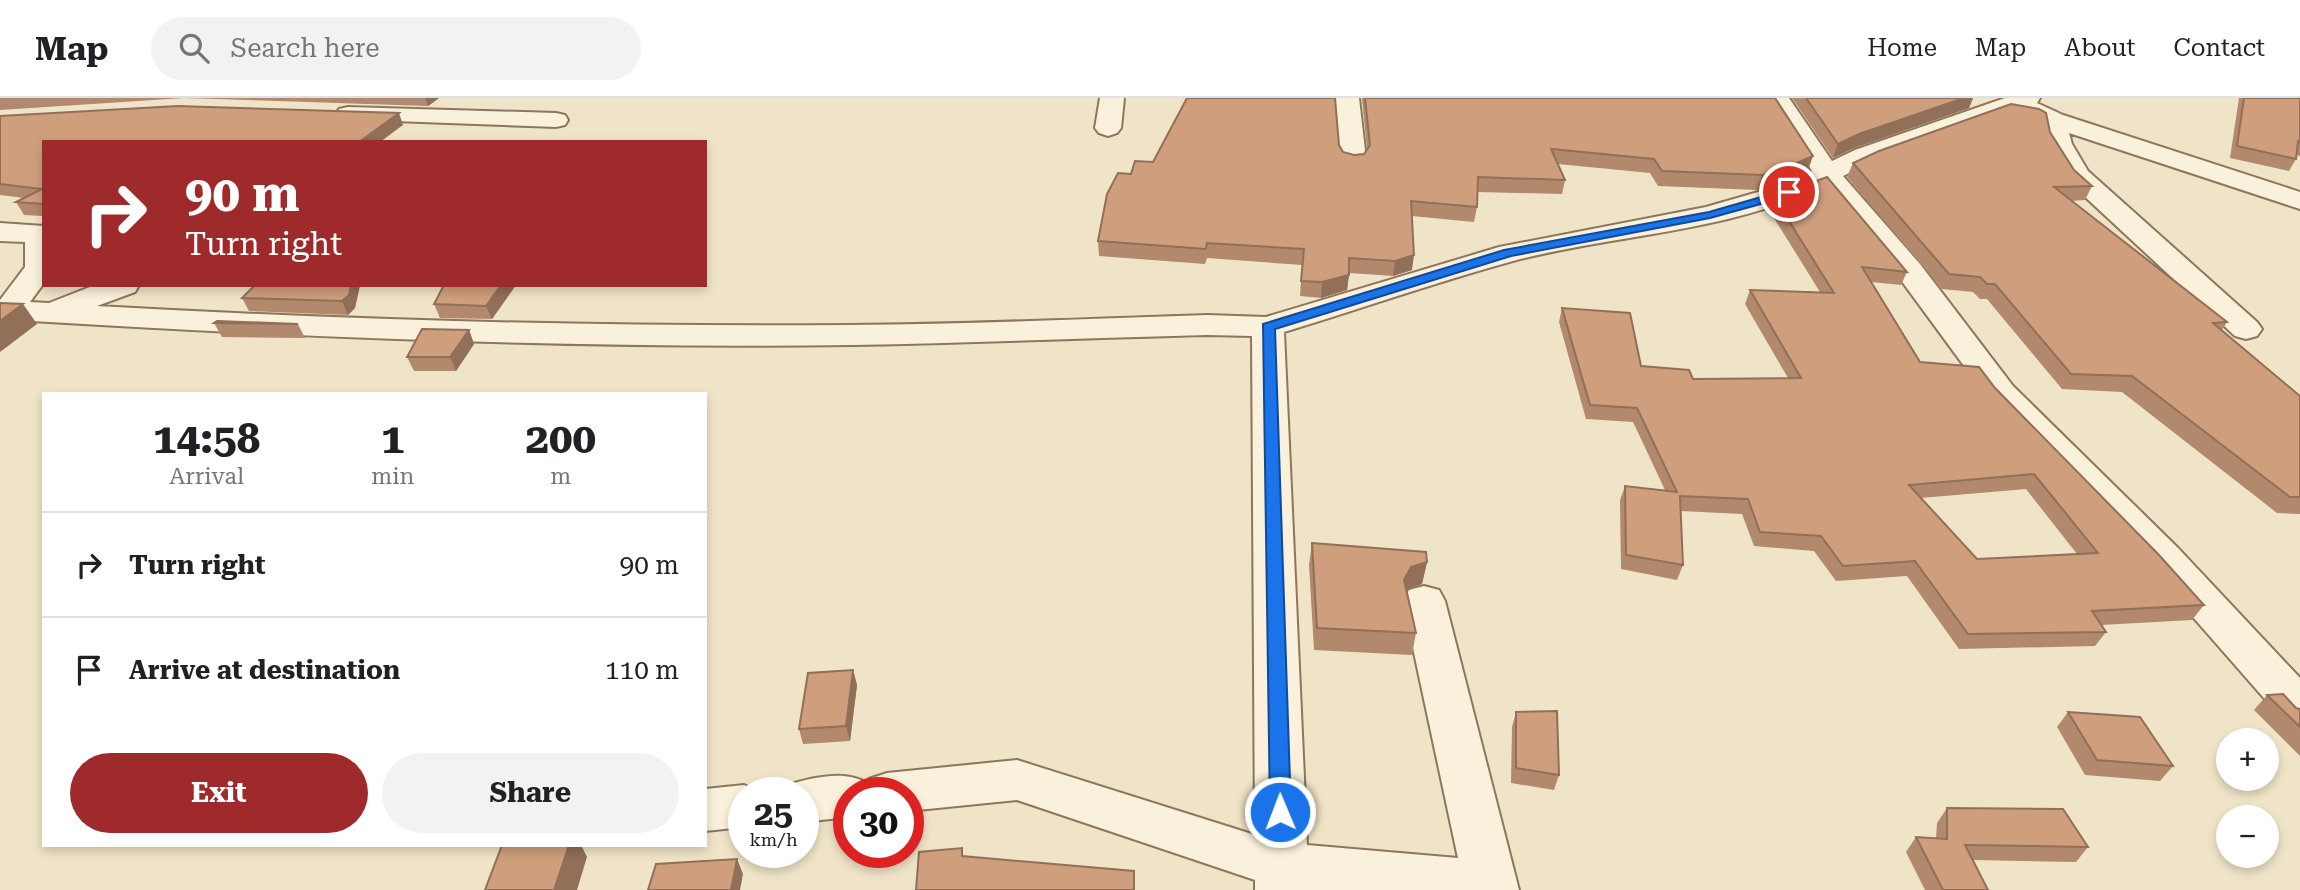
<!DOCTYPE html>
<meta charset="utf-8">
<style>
body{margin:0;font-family:"Roboto Serif",serif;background:#f2f2f2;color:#202124;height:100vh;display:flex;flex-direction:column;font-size:26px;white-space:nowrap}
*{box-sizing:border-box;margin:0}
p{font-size:23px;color:#757577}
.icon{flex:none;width:38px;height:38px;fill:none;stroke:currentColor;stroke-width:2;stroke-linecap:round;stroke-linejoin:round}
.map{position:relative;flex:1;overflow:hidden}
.sheet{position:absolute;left:42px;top:294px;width:665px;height:455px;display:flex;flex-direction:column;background:#fff;border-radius:0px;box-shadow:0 4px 10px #0003}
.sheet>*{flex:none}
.hud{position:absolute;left:42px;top:42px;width:665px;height:147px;border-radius:0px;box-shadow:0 4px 10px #0003;background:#9e2a2b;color:#fff;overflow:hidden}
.fabs{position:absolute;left:2216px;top:630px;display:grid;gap:14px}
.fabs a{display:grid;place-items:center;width:63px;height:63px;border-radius:50%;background:#fff;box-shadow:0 4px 10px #0003;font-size:35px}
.speed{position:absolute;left:728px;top:679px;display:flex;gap:14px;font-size:35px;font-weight:700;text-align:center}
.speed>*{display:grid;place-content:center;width:91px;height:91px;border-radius:50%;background:#fff;box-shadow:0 4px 10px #0003;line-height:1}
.speed small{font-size:18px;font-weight:400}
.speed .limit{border:10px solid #d22;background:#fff;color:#111}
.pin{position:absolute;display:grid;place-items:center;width:60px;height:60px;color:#fff;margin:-30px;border:4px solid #fff;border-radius:50%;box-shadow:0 2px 7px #0007}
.me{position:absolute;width:77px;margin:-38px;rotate:359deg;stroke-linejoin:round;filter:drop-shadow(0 0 5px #0008)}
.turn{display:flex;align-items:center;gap:24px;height:147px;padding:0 28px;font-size:32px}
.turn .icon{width:91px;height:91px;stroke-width:2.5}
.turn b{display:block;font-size:49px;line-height:60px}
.eta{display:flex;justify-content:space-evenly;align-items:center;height:119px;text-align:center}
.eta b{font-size:42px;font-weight:700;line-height:49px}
.action{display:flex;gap:14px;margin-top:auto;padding:14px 28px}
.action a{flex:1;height:80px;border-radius:42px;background:#9e2a2b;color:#fff;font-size:28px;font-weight:700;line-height:80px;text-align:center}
.action a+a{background:#f2f2f2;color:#202124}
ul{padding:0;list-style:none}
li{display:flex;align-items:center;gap:21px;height:105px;padding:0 28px;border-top:2px solid #e0e0e0}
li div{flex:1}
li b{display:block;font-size:26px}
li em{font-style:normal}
header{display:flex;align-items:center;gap:42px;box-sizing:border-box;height:98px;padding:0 35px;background:#fff;border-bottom:2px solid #e0e0e0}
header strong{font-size:33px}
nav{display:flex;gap:38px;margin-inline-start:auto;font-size:24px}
.search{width:490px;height:63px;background:#f2f2f2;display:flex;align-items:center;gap:18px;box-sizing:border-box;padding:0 24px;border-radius:38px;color:#757577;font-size:26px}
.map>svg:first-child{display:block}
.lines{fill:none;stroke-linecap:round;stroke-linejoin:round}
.street-casing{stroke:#8d765c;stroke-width:4}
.street{fill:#faf1dc;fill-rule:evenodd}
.wall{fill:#b2896c;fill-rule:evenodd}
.shaded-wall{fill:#916f58}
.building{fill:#cf9f7d;stroke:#916f58;stroke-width:2;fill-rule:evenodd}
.route{fill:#1a73e8;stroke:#114b97;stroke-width:2}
</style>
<header>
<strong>Map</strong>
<div class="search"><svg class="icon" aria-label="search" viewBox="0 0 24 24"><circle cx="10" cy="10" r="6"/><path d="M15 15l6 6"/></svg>Search here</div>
<nav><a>Home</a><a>Map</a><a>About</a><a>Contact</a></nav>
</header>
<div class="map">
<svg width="2300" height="792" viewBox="0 0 2300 792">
<rect width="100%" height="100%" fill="#f0e4c8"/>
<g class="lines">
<defs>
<g id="street">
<path d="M 1100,0 L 1124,0 L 1121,30 L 1117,35 L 1108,38 L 1099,35 L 1095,30 Z"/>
<path d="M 1335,0 L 1359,0 L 1366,61 L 1362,67 L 1353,69 L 1344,67 L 1340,61 Z"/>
<path d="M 1765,0 L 1789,0 L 1832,63 L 1855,52 L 2005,0 L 2040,0 L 2037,5 L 2063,17 L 2300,94 L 2300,111 L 2069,35 L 2072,46 L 2088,73 L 2257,224 L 2262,231 L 2257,238 L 2246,241 L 2235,238 L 2069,84 L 2046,46 L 2042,26 L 2015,13 L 1873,64 L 1843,78 L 1920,166 L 2013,288 L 2178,450 L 2300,580 L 2300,628 L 2284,623 L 2150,470 L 1989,302 L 1898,178 L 1823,88 C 1726,135 1616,136 1513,163 C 1436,184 1360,211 1284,234 L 1307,747 L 1458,760 L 1403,503 L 1409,492 L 1424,488 L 1439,492 L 1445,503 L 1519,792 L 1255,792 L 1255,782 L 1017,702 L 908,713 L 908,695 L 849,695 L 849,719 L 803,724 L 803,695 L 782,695 L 785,688 C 809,680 845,671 867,685 L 869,681 L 887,675 L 1017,662 L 1255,737 L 1252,238 L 1207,237 C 1089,240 971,245 853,247 C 574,251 294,239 15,222 L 0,228 L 0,202 L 25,169 L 25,144 L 0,143 L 0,125 L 44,128 L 44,185 L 30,204 L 49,205 L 95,187 L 139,187 L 135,194 L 97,208 C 348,222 599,229 850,227 C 969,226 1088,221 1207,217 L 1266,219 L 1499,149 L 1706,109 L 1779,88 L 1812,73 Z"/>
<path d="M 348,9 L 556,15 L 565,17 L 568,22 L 565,27 L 556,29 L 339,21 L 336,16 L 339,11 Z"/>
<path d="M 744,687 L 762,695 L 744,695 L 744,729 L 705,733 L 705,691 Z"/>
</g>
</defs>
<use href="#street" class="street-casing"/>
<use href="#street" class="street"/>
</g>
<g class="wall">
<path d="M 0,0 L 439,0 L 428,8 L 184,0 L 0,12 Z"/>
<path d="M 1362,0 L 1775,0 L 1808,72 L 1778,86 L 1757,92 L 1658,88 L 1650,75 L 1558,66 L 1565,82 L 1562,96 L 1477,94 L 1477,109 L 1474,124 L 1412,118 L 1412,172 L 1393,178 L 1349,175 L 1347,192 L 1321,200 L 1300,198 L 1302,167 L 1207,160 L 1205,166 L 1099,158 L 1098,143 L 1131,76 L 1153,64 L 1339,47 L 1343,54 L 1354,57 L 1364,56 L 1367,51 Z"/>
<path d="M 1792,0 L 1973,0 L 1969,10 L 1854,50 L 1833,60 Z"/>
<path d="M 2239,0 L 2300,0 L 2300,58 L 2297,57 L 2296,61 L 2289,73 L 2230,60 Z"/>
<path d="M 0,19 L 403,27 L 44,44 L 44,118 L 24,117 L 16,104 L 24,100 L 0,97 Z"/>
<path d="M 2050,34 L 2074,72 L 2092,88 L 2085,102 L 2071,103 L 2227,224 L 2222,232 L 2300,298 L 2300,416 L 2277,415 L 2122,294 L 2062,291 L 1987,201 L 1980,201 L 1973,194 L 1942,191 L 1847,79 L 1853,65 Z"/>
<path d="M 1774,99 L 1907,174 L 1901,187 L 1871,184 L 1920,264 L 1995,290 L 2204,507 L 2192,522 L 2101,527 L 2106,534 L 2095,548 L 1959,551 L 1907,478 L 1836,483 L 1814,453 L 1754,448 L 1742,416 L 1680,413 L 1683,467 L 1677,482 L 1621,471 L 1620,402 L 1625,388 L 1665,392 L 1633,324 L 1586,321 L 1559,224 L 1562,210 L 1641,268 L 1693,281 L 1788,280 L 1745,206 L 1750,192 L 1820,194 L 1769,112 ZM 2026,391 L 2077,456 L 1977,461 L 1921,400 Z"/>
<path d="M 360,187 L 355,210 L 348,217 L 249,213 L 242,200 Z"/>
<path d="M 516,187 L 492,221 L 440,220 L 434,206 Z"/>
<path d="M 214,225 L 298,226 L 305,240 L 222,239 Z"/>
<path d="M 469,232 L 474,246 L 456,273 L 414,273 L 407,259 Z"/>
<path d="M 1312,445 L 1427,464 L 1422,486 L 1407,491 L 1416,535 L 1412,557 L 1314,552 L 1309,467 Z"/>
<path d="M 853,572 L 857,587 L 850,643 L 803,646 L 799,631 Z"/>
<path d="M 2267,597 L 2300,611 L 2300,658 L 2254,612 Z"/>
<path d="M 1516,614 L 1559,677 L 1554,692 L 1511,685 L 1512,629 Z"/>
<path d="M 2068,614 L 2173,668 L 2160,683 L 2085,677 L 2057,629 Z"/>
<path d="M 1947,710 L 2088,749 L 2076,764 L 1973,762 L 1988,792 L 1925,792 L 1906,754 L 1916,739 L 1936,740 L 1937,725 Z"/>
</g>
<g class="shaded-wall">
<path d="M 425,0 L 439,0 L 428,8 Z"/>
<path d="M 1964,0 L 1973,0 L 1969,10 L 1854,50 L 1833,60 L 1838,46 L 1859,36 Z"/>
<path d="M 399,15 L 403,27 L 380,44 L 359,44 Z"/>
<path d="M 1813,58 L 1808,72 L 1778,86 L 1757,92 L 1762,77 Z"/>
<path d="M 1414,157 L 1412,172 L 1393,178 L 1395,163 Z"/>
<path d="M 1349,177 L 1347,192 L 1321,200 L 1322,184 Z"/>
<path d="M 351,187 L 360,187 L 355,210 L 348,217 L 342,203 Z"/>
<path d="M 501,187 L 516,187 L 492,221 L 486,208 Z"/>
<path d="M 23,206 L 37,226 L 0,254 L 0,223 Z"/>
<path d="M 469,232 L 474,246 L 456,273 L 450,259 Z"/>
<path d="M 1427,464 L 1422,486 L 1407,491 L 1404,482 L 1411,469 Z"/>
<path d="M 853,572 L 857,587 L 850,643 L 846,628 Z"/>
<path d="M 569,747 L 581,747 L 587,759 L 577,792 L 554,792 Z"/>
<path d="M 737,761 L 743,776 L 740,792 L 731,792 Z"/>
</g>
<g class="building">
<path d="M 1187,0 L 1335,0 L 1339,47 L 1343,54 L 1354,57 L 1364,56 L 1370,47 L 1365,0 L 1775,0 L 1813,58 L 1783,71 L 1762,77 L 1662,73 L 1654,61 L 1551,51 L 1565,82 L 1478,79 L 1477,109 L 1411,103 L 1414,157 L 1395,163 L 1349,160 L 1349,177 L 1322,184 L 1301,183 L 1304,151 L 1207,145 L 1206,151 L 1098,143 L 1107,96 L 1118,75 L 1131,76 L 1135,63 L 1153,64 Z"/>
<path d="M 1806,0 L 1964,0 L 1859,36 L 1838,46 Z"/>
<path d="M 2244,0 L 2300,0 L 2300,44 L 2298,43 L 2296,61 L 2237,48 Z"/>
<path d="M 2011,6 L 2039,11 L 2046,15 L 2050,34 L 2074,72 L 2092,88 L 2054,89 L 2227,224 L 2213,225 L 2300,298 L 2300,399 L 2290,399 L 2132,278 L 2071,276 L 1995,186 L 1987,186 L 1980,179 L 1949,176 L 1853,65 L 1879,53 Z"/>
<path d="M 178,8 L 399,15 L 359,44 L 44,44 L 44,106 L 16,104 L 42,91 L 0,86 L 0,18 Z"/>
<path d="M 1827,79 L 1907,174 L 1862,169 L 1920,264 L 1979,269 L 1995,290 L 2159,457 L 2204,507 L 2092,513 L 2106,534 L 1968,536 L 1915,463 L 1843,468 L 1821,438 L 1760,434 L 1748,401 L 1680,398 L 1683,467 L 1626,457 L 1625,388 L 1677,394 L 1637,310 L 1590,307 L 1562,210 L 1630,215 L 1641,268 L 1689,272 L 1693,281 L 1801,280 L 1750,192 L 1834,195 L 1774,99 ZM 2034,376 L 2098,455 L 1977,461 L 1909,387 Z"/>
<path d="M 255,187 L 351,187 L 349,197 L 342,203 L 242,200 Z"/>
<path d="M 444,187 L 501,187 L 486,208 L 434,206 Z"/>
<path d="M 0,205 L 23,206 L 0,223 Z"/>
<path d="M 217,223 L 298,226 L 214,225 Z"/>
<path d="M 422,231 L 469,232 L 450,259 L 407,259 Z"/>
<path d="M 1312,445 L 1426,454 L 1427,464 L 1411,469 L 1404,482 L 1416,535 L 1317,530 Z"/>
<path d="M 853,572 L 846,628 L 799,631 L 808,575 Z"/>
<path d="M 2283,596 L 2296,610 L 2300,611 L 2300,629 L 2267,597 Z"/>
<path d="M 1557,613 L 1559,677 L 1516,670 L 1516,614 Z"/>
<path d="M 2068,614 L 2140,619 L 2173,668 L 2097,662 Z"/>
<path d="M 1947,710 L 2063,711 L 2088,749 L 1965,747 L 1988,792 L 1943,792 L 1916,739 L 1947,741 Z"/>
<path d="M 502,747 L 569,747 L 554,792 L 485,792 Z"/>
<path d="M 962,750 L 962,758 L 1134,773 L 1134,792 L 916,792 L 919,754 Z"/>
<path d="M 737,761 L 731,792 L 648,792 L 656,766 Z"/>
</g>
<path class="route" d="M 1789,91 L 1795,94 L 1793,97 L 1710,120 L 1511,158 L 1275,231 L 1291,714 L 1287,720 L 1280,723 L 1273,720 L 1270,714 L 1263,226 L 1504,152 L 1709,114 Z"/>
</svg>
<div class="fabs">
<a>+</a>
<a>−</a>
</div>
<div class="speed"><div>25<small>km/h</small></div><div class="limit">30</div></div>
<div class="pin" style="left:1789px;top:94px;background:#d93025"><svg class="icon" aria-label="arrive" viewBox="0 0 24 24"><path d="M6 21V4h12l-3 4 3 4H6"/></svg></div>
<svg class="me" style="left:1280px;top:714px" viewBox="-20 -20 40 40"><circle r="17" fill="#1a73e8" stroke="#fff" stroke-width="3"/><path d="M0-11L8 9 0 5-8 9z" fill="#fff"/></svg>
<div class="hud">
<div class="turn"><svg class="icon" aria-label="right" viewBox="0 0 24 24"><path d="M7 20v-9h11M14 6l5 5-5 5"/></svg><div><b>90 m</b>Turn right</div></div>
</div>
<section class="sheet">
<div class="eta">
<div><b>14:58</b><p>Arrival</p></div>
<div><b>1</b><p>min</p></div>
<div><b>200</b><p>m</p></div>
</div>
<ul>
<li><svg class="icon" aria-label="right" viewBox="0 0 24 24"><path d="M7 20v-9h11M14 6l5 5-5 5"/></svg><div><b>Turn right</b></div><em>90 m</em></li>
<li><svg class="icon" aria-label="arrive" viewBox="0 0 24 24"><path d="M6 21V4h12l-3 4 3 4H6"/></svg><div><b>Arrive at destination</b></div><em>110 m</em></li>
</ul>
<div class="action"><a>Exit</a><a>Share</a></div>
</section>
</div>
